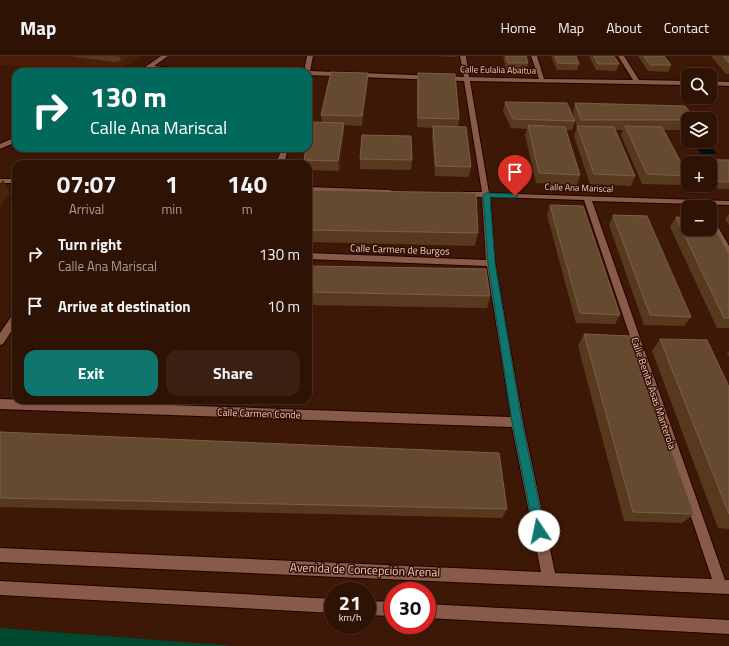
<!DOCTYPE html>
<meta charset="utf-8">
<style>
body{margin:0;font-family:"Titillium Web",sans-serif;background:#3a2013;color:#f1f3f6;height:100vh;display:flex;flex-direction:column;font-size:15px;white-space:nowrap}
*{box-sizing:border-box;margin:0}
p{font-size:13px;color:#a79e9a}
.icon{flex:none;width:22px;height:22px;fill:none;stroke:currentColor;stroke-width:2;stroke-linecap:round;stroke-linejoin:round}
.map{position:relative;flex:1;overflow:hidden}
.sheet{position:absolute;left:12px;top:104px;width:300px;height:244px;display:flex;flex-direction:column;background:#2e1204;border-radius:12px;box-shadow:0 1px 3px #0004,0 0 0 1px #493226}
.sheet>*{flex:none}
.guide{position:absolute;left:12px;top:12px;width:300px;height:84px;border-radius:12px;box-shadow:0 1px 3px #0004,0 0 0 1px #493226;background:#00695c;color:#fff;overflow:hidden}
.fabs{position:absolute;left:681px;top:12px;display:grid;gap:8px}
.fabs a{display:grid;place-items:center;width:36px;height:36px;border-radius:8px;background:#2e1204;box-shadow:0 1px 3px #0004,0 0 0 1px #493226;font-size:20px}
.speed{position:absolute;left:324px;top:526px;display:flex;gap:8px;font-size:20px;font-weight:700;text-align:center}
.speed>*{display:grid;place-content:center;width:52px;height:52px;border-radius:50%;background:#2e1204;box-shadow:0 1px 3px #0004,0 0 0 1px #493226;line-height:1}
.speed small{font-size:10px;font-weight:400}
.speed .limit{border:6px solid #d22;background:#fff;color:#111}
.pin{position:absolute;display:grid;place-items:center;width:34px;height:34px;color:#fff;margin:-41px -17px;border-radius:50% 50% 50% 0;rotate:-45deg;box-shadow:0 0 4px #0007}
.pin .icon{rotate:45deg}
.me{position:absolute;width:44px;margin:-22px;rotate:349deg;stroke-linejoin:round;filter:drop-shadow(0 0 3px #0008)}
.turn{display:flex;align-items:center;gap:14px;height:84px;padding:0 12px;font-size:18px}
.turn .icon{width:52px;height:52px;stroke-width:2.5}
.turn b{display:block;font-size:28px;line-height:34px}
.eta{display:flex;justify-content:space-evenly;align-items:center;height:68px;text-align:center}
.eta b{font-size:24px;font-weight:700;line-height:28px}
.action{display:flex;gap:8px;margin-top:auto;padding:8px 12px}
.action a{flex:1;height:46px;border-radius:12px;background:#0f766e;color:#fff;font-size:16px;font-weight:700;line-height:46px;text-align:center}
.action a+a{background:#3a2013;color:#f1f3f6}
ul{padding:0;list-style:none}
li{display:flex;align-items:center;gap:12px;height:52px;padding:0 12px}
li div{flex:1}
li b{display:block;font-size:15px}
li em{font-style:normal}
header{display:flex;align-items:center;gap:24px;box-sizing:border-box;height:56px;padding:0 20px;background:#2e1204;border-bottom:1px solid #493226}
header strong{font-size:19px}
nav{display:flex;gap:22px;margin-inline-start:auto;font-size:14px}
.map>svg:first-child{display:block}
.built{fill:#4a1d07}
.green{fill:#004931}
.water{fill:#000e15}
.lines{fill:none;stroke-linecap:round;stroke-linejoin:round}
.minor-casing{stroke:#230100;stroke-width:2}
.minor{fill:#885b49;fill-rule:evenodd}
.wall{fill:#573a1e}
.shaded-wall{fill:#46260d}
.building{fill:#664a30;stroke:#7a5e47}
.route{fill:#0f766e;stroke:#0a4d48}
.labels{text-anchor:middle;stroke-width:3;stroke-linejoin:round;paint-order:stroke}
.far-street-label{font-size:9px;fill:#e7cdc2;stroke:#330e00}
.street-label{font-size:10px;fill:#e7cdc2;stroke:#330e00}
.near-street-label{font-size:12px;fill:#e7cdc2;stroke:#330e00}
</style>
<header>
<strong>Map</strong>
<nav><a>Home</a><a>Map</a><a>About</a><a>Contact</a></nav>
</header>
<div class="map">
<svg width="729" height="590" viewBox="0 0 729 590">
<rect width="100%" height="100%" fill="#3e1806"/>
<path class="built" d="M 0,0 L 142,0 L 116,15 L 0,9 Z"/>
<path class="green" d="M 0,572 L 235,590 L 0,590 Z"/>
<path class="water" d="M 693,85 L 707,85 L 717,98 L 701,98 Z"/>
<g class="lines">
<defs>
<g id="minor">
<path d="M 161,0 L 168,0 L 154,10 L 169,12 L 250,14 L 253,16 L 169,16 L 150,12 L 145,16 L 138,16 Z"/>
<path d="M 307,0 L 313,0 L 310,15 L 464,21 L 460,0 L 466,0 L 469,21 L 539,23 L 531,0 L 537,0 L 544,23 L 633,24 L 618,0 L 624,0 L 639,24 L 688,25 L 688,29 L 470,25 L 489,137 L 729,145 L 729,149 L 592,145 L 725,524 L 729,524 L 729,538 L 0,506 L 0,492 L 541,516 L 512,371 L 0,353 L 0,343 L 511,361 L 487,210 L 308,203 L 308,197 L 486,204 L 482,141 L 464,140 L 460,138 L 464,136 L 482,136 L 464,25 L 308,19 L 308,16 L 304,16 ZM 490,141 L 584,144 L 712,523 L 555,517 L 523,366 L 495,207 Z"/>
<path d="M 710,25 L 729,26 L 729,30 L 710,29 Z"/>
<path d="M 16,81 L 16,86 L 0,93 L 0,88 Z"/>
<path d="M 282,92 L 288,92 L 284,108 L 276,108 Z"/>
<rect x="0" y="123" width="16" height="4"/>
<path d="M 308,131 L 390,134 L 394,136 L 390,138 L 308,135 Z"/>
<path d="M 710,161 L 713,162 L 729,190 L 729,200 L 726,199 L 710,171 Z"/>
<path d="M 16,257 L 16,268 L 3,288 L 0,289 L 0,277 L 13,258 Z"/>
<path d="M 0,525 L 333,543 L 333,557 L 0,539 Z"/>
<path d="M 367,545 L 393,546 L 393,560 L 367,559 Z"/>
<path d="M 427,548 L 729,564 L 729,578 L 427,562 Z"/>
</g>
</defs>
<use href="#minor" class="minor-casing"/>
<use href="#minor" class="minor"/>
</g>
<g class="wall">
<path d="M 69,0 L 127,0 L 121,5 L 114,6 Z"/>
<path d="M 434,0 L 457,0 L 456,1 Z"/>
<path d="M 503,0 L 526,0 L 528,7 L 527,14 L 506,13 Z"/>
<path d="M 551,0 L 576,0 L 579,8 L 577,14 L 557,14 Z"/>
<path d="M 589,0 L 614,0 L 619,8 L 616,15 L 596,14 Z"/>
<path d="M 638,0 L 664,0 L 671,9 L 668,16 L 648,15 Z"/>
<path d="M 711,0 L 729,0 L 729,18 L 726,18 Z"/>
<path d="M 368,17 L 368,26 L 362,70 L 344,69 L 344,77 L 339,115 L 308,114 L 308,108 L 304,108 L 304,104 L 322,67 L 321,59 Z"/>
<path d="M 418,17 L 459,63 L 458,71 L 471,111 L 469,121 L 435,120 L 432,80 L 433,72 L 417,71 L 417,27 Z"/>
<path d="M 505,46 L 575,65 L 572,74 L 566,74 L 580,119 L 577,129 L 536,127 L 525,79 L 527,73 L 511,72 L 503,55 Z"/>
<path d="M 575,47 L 688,63 L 688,74 L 664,74 L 683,109 L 685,103 L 729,104 L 729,133 L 695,132 L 693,129 L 710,129 L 710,107 L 688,107 L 688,120 L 683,129 L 642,128 L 621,79 L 623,74 L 615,74 L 635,120 L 631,130 L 590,128 L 574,80 L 577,71 L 573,56 Z"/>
<path d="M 360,103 L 412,104 L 411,114 L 360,113 Z"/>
<path d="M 308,134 L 478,177 L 475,190 L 308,186 Z"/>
<path d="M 550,149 L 620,259 L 615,268 L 576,267 L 547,159 Z"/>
<path d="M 729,158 L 729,169 L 725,163 Z"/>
<path d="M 613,159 L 691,261 L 684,270 L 644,269 L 609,169 Z"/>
<path d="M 676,161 L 729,198 L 729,272 L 717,272 L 670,171 Z"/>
<path d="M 308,210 L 490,240 L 487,252 L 308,249 Z"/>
<path d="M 584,278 L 694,458 L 682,467 L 624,465 L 578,290 Z"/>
<path d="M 660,283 L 729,331 L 729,473 L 718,472 L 652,295 Z"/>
<path d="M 729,295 L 729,301 L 727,297 Z"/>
<path d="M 0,376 L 507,453 L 502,462 L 0,451 Z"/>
</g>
<g class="shaded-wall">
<path d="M 119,0 L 127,0 L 121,5 Z"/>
<path d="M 368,17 L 368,26 L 362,70 L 362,60 Z"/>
<path d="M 344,67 L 344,77 L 339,115 L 338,105 Z"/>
<path d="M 3,124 L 10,137 L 0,150 L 0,128 Z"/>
</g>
<g class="building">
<path d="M 506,0 L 526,0 L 528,7 L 508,7 Z"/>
<path d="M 555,0 L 576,0 L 579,8 L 558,7 Z"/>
<path d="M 594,0 L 614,0 L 619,8 L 598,8 Z"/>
<path d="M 644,0 L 664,0 L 671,9 L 650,9 Z"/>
<path d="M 723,0 L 729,0 L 729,7 Z"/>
<path d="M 331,16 L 368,17 L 362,60 L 321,59 Z"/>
<path d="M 418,17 L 455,18 L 459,63 L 418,62 Z"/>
<path d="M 505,46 L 567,47 L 575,65 L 513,63 Z"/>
<path d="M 575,47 L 685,50 L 695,63 L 688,63 L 688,64 L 581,64 Z"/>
<path d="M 312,66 L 344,67 L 338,105 L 304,104 L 306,92 L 308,92 L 308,84 Z"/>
<path d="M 528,69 L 565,71 L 580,119 L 539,117 Z"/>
<path d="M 433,70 L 466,71 L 471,111 L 436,110 Z"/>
<path d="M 577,70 L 614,71 L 635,120 L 594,118 Z"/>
<path d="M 625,70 L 662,71 L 688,120 L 647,118 Z"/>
<path d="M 362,79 L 411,80 L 412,104 L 360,103 Z"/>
<path d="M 685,103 L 729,104 L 729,126 L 710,125 L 710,107 L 688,107 Z"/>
<path d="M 308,134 L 476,137 L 478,177 L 308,174 Z"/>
<path d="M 550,149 L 583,150 L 620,259 L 580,257 Z"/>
<path d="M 613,159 L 647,160 L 691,261 L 650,259 Z"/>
<path d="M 676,161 L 688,162 L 688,173 L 710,173 L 710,163 L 729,198 L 729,262 L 724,262 Z"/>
<path d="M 308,210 L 486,213 L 490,240 L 308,236 Z"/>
<path d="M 584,278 L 631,280 L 694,458 L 633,456 Z"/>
<path d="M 660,283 L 707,284 L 729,331 L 729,458 Z"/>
<path d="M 0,376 L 499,397 L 507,453 L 0,442 Z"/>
</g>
<path class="route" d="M 486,137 L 515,138 L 518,140 L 515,142 L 490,141 L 495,207 L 522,366 L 545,475 L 543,479 L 539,481 L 535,479 L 534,475 L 512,366 L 488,207 L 483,139 Z"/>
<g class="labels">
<g class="far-street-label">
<text transform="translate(498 14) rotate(1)" y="3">Calle Eulalia Abaitua</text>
<text transform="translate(579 132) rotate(2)" y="3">Calle Ana Mariscal</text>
</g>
<g class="street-label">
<text transform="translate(400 193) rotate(2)" y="4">Calle Carmen de Burgos</text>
<text transform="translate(654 337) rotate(71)" y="4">Calle Benita Asas Manterola</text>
<text transform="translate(259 357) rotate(2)" y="4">Calle Carmen Conde</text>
</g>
<g class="near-street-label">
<text transform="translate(365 514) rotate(2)" y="4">Avenida de Concepción Arenal</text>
</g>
</g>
</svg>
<div class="fabs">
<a><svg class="icon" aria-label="search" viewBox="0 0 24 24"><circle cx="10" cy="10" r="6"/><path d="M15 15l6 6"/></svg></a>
<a><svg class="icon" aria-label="layers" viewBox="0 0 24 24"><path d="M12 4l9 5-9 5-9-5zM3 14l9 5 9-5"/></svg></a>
<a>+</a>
<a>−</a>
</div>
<div class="speed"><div>21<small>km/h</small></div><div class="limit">30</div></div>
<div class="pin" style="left:515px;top:140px;background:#d93025"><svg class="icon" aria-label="arrive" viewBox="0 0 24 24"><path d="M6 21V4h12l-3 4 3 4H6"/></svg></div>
<svg class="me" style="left:539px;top:475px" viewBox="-20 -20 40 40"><circle r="19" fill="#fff"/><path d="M0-13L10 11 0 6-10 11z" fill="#0f766e"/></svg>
<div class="guide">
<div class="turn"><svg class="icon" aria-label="right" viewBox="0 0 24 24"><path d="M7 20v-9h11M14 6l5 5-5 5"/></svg><div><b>130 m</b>Calle Ana Mariscal</div></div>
</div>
<section class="sheet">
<div class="eta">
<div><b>07:07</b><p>Arrival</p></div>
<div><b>1</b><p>min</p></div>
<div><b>140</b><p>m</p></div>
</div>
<ul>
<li><svg class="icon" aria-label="right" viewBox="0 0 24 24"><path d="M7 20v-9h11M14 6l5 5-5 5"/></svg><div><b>Turn right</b><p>Calle Ana Mariscal</p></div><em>130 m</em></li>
<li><svg class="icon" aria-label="arrive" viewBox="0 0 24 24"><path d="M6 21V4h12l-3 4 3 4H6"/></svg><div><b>Arrive at destination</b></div><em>10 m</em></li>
</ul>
<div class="action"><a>Exit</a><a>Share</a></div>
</section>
</div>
